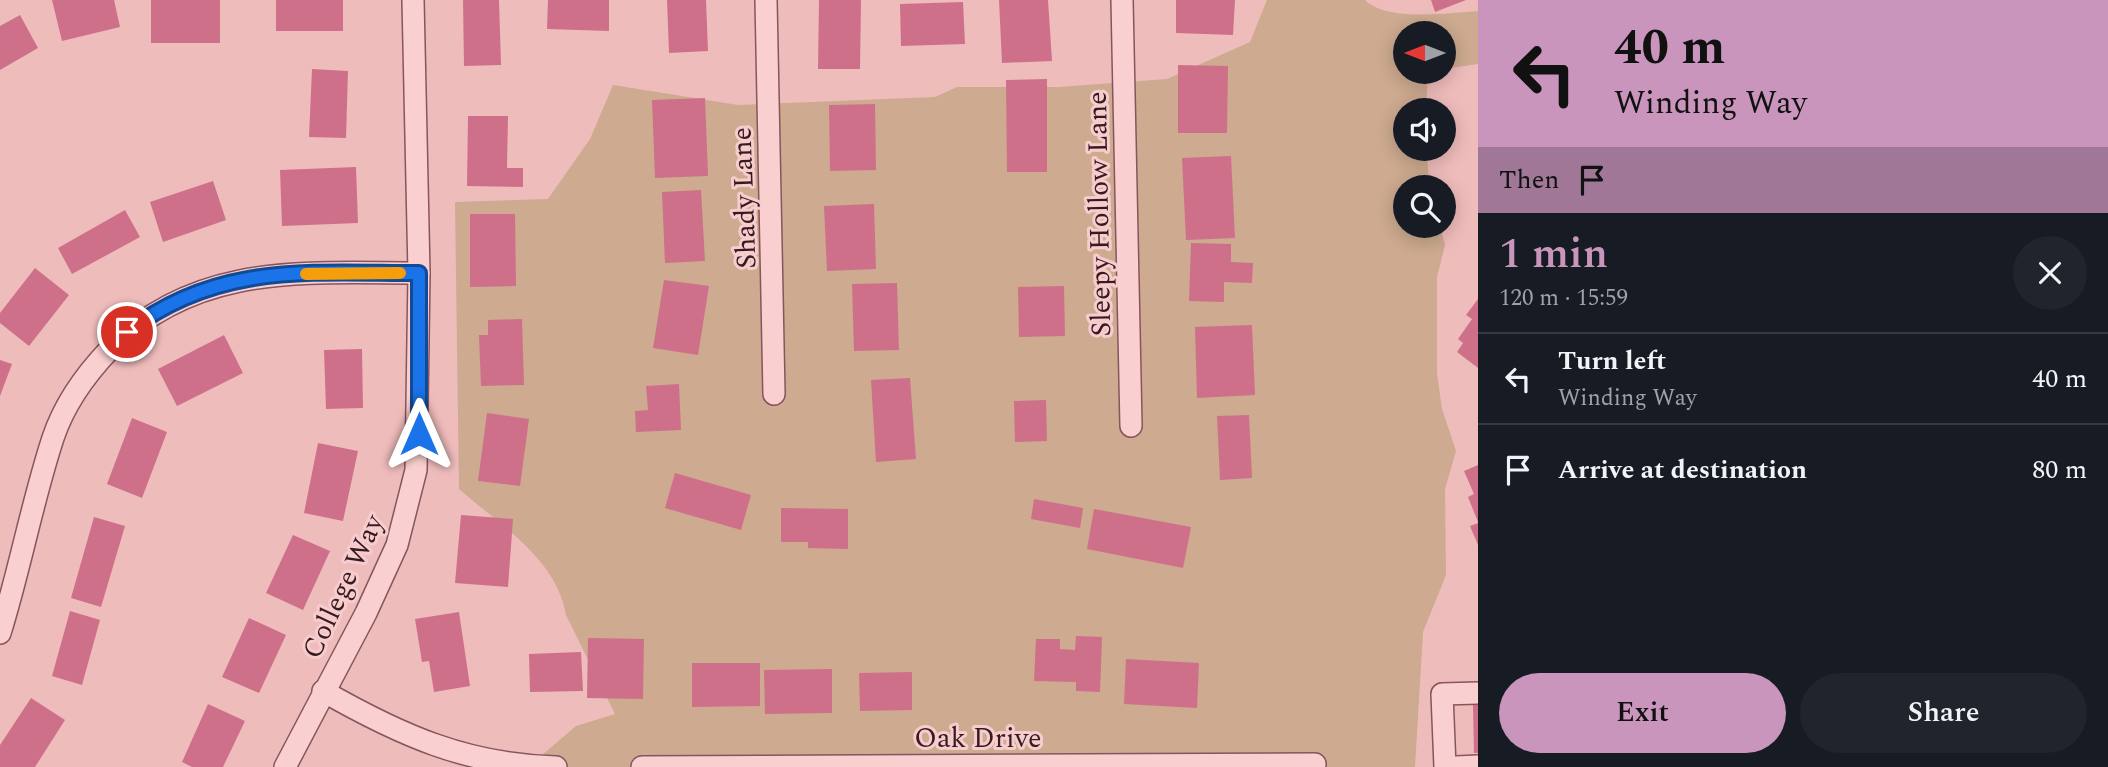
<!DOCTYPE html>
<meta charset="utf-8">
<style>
body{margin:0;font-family:Spectral,serif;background:#20242c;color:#f1f3f6;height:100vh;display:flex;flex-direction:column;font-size:26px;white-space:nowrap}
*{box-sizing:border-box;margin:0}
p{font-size:23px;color:#9ea1a6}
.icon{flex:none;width:38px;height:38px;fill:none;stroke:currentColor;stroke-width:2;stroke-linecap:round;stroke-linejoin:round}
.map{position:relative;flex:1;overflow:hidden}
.details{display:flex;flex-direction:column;background:#171b24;width:630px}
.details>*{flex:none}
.hud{background:#c995bc;color:#111;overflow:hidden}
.needle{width:46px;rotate:270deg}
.controls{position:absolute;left:1393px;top:21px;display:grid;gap:14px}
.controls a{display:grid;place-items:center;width:63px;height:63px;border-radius:50%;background:#171b24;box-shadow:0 4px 18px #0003;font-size:35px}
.pin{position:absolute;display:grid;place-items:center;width:60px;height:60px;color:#fff;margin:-30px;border:4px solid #fff;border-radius:50%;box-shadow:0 2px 7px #0007}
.me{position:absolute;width:77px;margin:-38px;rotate:0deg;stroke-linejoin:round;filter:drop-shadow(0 0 5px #0008)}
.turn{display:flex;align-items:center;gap:24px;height:147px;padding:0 21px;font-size:32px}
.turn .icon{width:91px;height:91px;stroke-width:2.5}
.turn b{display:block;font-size:49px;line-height:60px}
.then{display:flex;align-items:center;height:66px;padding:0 21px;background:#0003;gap:14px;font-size:26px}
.round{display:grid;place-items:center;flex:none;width:74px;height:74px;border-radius:37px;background:#20242c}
.head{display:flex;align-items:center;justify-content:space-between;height:119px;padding:0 21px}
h1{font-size:42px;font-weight:600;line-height:52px;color:#c995bc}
.cta{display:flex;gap:14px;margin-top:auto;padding:14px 21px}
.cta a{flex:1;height:80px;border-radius:42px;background:#c995bc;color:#111;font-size:28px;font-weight:600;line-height:80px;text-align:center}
.cta a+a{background:#20242c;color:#f1f3f6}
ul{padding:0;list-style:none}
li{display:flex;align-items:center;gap:21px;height:91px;padding:0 21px;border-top:2px solid #363941}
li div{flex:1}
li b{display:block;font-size:26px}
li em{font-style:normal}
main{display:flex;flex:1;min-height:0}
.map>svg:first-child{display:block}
.green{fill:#cdaa90}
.building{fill:#cf708a}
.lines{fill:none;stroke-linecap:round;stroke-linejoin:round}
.minor-casing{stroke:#87555d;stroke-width:24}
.minor{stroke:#facfcf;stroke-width:21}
.route-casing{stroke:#114b97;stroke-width:18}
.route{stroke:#1a73e8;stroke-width:12}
.slow{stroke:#f59e0b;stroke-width:12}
.labels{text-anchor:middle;stroke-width:6;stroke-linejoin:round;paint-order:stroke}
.street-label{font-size:28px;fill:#361a20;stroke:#f6cccc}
</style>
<main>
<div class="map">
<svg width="1478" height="767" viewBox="0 0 1478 767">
<rect width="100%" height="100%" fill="#efbcbc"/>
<path class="green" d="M 1267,0 L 1365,0 C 1387,22 1448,13 1478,11 L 1478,64 L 1444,69 L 1444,33 L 1405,33 L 1405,72 L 1428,72 L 1426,110 L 1405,110 L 1405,149 L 1426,149 L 1430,187 L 1405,187 L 1405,226 L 1440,226 L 1445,245 L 1437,277 L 1437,373 L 1442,409 L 1456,451 L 1445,489 L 1446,575 L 1423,632 L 1415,767 L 528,767 L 576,726 L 615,714 L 566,615 C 557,559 499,524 459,489 L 455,202 L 548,199 L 590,139 L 613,85 L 738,105 L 935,97 L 957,87 L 1059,87 L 1167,79 L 1250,42 Z"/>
<g class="building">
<path d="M 52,0 L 114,0 L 120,27 L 62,41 Z"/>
<rect x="151" y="0" width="69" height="43"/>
<rect x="276" y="0" width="67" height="31"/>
<path d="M 463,0 L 499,0 L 501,65 L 464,66 Z"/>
<path d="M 548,0 L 609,0 L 609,31 L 547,29 Z"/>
<path d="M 667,0 L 706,0 L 708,51 L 669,53 Z"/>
<path d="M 819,0 L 861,0 L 860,69 L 818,69 Z"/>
<path d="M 999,0 L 1048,0 L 1052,61 L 1002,63 Z"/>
<path d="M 1176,0 L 1235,0 L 1233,35 L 1176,33 Z"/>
<path d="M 1431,0 L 1466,0 L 1435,12 Z"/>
<path d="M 963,2 L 965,44 L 901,46 L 900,4 Z"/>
<path d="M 20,15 L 38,48 L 0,70 L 0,26 Z"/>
<path d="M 1178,65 L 1228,66 L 1227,133 L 1178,133 Z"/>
<path d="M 312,69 L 348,71 L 346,138 L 309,137 Z"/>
<path d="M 1047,79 L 1047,172 L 1007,172 L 1006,80 Z"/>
<path d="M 705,98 L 708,176 L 655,178 L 652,100 Z"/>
<path d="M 875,104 L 876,170 L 830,171 L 829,105 Z"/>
<path d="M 468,116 L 508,116 L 507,168 L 523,168 L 523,187 L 467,186 Z"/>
<path d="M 1231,156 L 1235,238 L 1186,240 L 1182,158 Z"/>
<path d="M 356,167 L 358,223 L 282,226 L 280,170 Z"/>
<path d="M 213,181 L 226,220 L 163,242 L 150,202 Z"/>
<path d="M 701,190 L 705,261 L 665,263 L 662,192 Z"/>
<path d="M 874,204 L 876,269 L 827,271 L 824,206 Z"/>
<path d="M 125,210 L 140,237 L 72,274 L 58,248 Z"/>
<path d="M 470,214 L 515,214 L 516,286 L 470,287 Z"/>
<path d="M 1191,243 L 1231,244 L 1231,262 L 1253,263 L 1252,283 L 1224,282 L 1224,302 L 1189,301 Z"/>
<path d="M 35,268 L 69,295 L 29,346 L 0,323 L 0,313 Z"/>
<path d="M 664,280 L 709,286 L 698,355 L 653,348 Z"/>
<path d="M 897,283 L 899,350 L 854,351 L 852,284 Z"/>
<path d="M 1064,286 L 1065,336 L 1019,337 L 1018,287 Z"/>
<path d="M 1478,299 L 1478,368 L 1457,352 L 1463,343 L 1458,339 L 1472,319 L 1466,315 Z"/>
<path d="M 522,319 L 524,385 L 481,386 L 479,335 L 488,335 L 488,320 Z"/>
<path d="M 1252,325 L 1255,395 L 1197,398 L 1195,327 Z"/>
<path d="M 224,335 L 243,373 L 177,406 L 158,369 Z"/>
<path d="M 362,349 L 363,408 L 326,409 L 324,350 Z"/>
<path d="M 0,360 L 12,364 L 0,396 Z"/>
<path d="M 910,378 L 916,459 L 876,462 L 871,380 Z"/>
<path d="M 679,384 L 681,430 L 636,432 L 635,411 L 648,410 L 646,386 Z"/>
<path d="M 1046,400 L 1047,441 L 1015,442 L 1014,401 Z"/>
<path d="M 487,413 L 529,419 L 520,486 L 478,481 Z"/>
<path d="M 1249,415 L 1252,478 L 1220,480 L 1217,416 Z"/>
<path d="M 132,418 L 167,432 L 142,498 L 107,484 Z"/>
<path d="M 318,443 L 358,451 L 343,521 L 304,513 Z"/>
<path d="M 1478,465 L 1478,522 L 1468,497 L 1474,494 L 1464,471 Z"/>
<path d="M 675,473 L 751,495 L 741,530 L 665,508 Z"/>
<path d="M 1034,499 L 1083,508 L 1080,528 L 1031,519 Z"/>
<path d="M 781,508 L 848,509 L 848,549 L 808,548 L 808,542 L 781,542 Z"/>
<path d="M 1094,509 L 1191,527 L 1183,568 L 1087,549 Z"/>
<path d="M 461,515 L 513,519 L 508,587 L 455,583 Z"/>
<path d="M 94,517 L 125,526 L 101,607 L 71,598 Z"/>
<path d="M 1478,523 L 1478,545 L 1470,526 Z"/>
<path d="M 293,535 L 330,551 L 303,610 L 266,593 Z"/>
<path d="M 70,611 L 100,620 L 82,685 L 52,676 Z"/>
<path d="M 459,612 L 470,686 L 434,692 L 429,661 L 422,662 L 415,619 Z"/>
<path d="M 249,618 L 286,635 L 259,693 L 222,677 Z"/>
<path d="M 1076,636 L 1102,637 L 1100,692 L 1076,691 L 1076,682 L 1034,681 L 1036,639 L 1060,639 L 1060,649 L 1075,650 Z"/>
<path d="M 588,638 L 644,639 L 643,699 L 587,698 Z"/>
<path d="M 581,652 L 583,691 L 530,692 L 529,654 Z"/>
<path d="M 1126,659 L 1199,663 L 1197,708 L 1124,704 Z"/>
<path d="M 692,663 L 760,663 L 760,706 L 692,707 Z"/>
<path d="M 832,669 L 832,713 L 765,714 L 764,670 Z"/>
<path d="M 912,672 L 912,710 L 860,711 L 859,673 Z"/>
<path d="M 31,698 L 65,720 L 35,767 L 0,767 L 0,745 Z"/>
<path d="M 208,704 L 245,721 L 223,767 L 192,767 L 182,762 Z"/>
<path d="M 1473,705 L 1478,705 L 1478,753 L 1474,753 Z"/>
</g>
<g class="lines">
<defs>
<g id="minor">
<path d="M 766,0 L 774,394"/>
<path d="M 1122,0 L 1131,426"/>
<path d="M 0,633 C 20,569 32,502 53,438 C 64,405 86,374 110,349 C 197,262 305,273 419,273"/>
<path d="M 323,691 C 400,735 467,765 556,767"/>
<path d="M 285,767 L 366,613 L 397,545 L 416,470 L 419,273 L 413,0"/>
<path d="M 642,767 L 1315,764"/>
<path d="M 1445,767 L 1442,694 L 1478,693"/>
<path d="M 1456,767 L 1478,766"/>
</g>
</defs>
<use href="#minor" class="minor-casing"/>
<use href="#minor" class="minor"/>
</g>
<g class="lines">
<defs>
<path id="route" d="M 127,332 C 217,262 311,273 419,273 L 419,434"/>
</defs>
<use href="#route" class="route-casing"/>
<use href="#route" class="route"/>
<path class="slow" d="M 306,274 L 400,273"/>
</g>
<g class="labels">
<g class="street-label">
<text transform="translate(743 198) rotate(-92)" y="10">Shady Lane</text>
<text transform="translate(1098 214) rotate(-91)" y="10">Sleepy Hollow Lane</text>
<text transform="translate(342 586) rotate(-65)" y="10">College Way</text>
<text x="978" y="747">Oak Drive</text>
</g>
</g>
</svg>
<div class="controls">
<a><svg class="needle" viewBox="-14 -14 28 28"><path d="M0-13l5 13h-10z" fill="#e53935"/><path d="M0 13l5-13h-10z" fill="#9ea1a6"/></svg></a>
<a><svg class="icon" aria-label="sound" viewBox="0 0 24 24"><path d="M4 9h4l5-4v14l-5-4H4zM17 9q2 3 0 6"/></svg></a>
<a><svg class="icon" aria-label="search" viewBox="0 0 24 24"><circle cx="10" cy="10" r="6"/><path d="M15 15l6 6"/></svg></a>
</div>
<div class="pin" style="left:127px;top:332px;background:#d93025"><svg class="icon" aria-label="arrive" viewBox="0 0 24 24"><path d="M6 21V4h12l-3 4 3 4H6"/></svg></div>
<svg class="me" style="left:419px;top:434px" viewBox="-20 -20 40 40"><path d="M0-17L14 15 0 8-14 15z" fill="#1a73e8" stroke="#fff" stroke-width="4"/></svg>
</div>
<section class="details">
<div class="hud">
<div class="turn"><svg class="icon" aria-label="left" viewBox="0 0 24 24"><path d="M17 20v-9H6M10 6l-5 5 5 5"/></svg><div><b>40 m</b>Winding Way</div></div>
<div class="then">Then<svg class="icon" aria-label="arrive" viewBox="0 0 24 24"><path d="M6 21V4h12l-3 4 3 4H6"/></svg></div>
</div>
<div class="head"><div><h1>1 min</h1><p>120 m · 15:59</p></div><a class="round"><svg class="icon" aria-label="close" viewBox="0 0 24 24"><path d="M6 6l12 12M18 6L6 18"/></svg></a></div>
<ul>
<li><svg class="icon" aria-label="left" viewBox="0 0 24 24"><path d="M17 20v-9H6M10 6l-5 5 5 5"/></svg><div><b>Turn left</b><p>Winding Way</p></div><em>40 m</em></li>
<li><svg class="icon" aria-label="arrive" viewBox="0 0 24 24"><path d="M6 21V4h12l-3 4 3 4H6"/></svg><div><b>Arrive at destination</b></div><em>80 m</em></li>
</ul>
<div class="cta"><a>Exit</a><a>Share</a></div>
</section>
</main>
